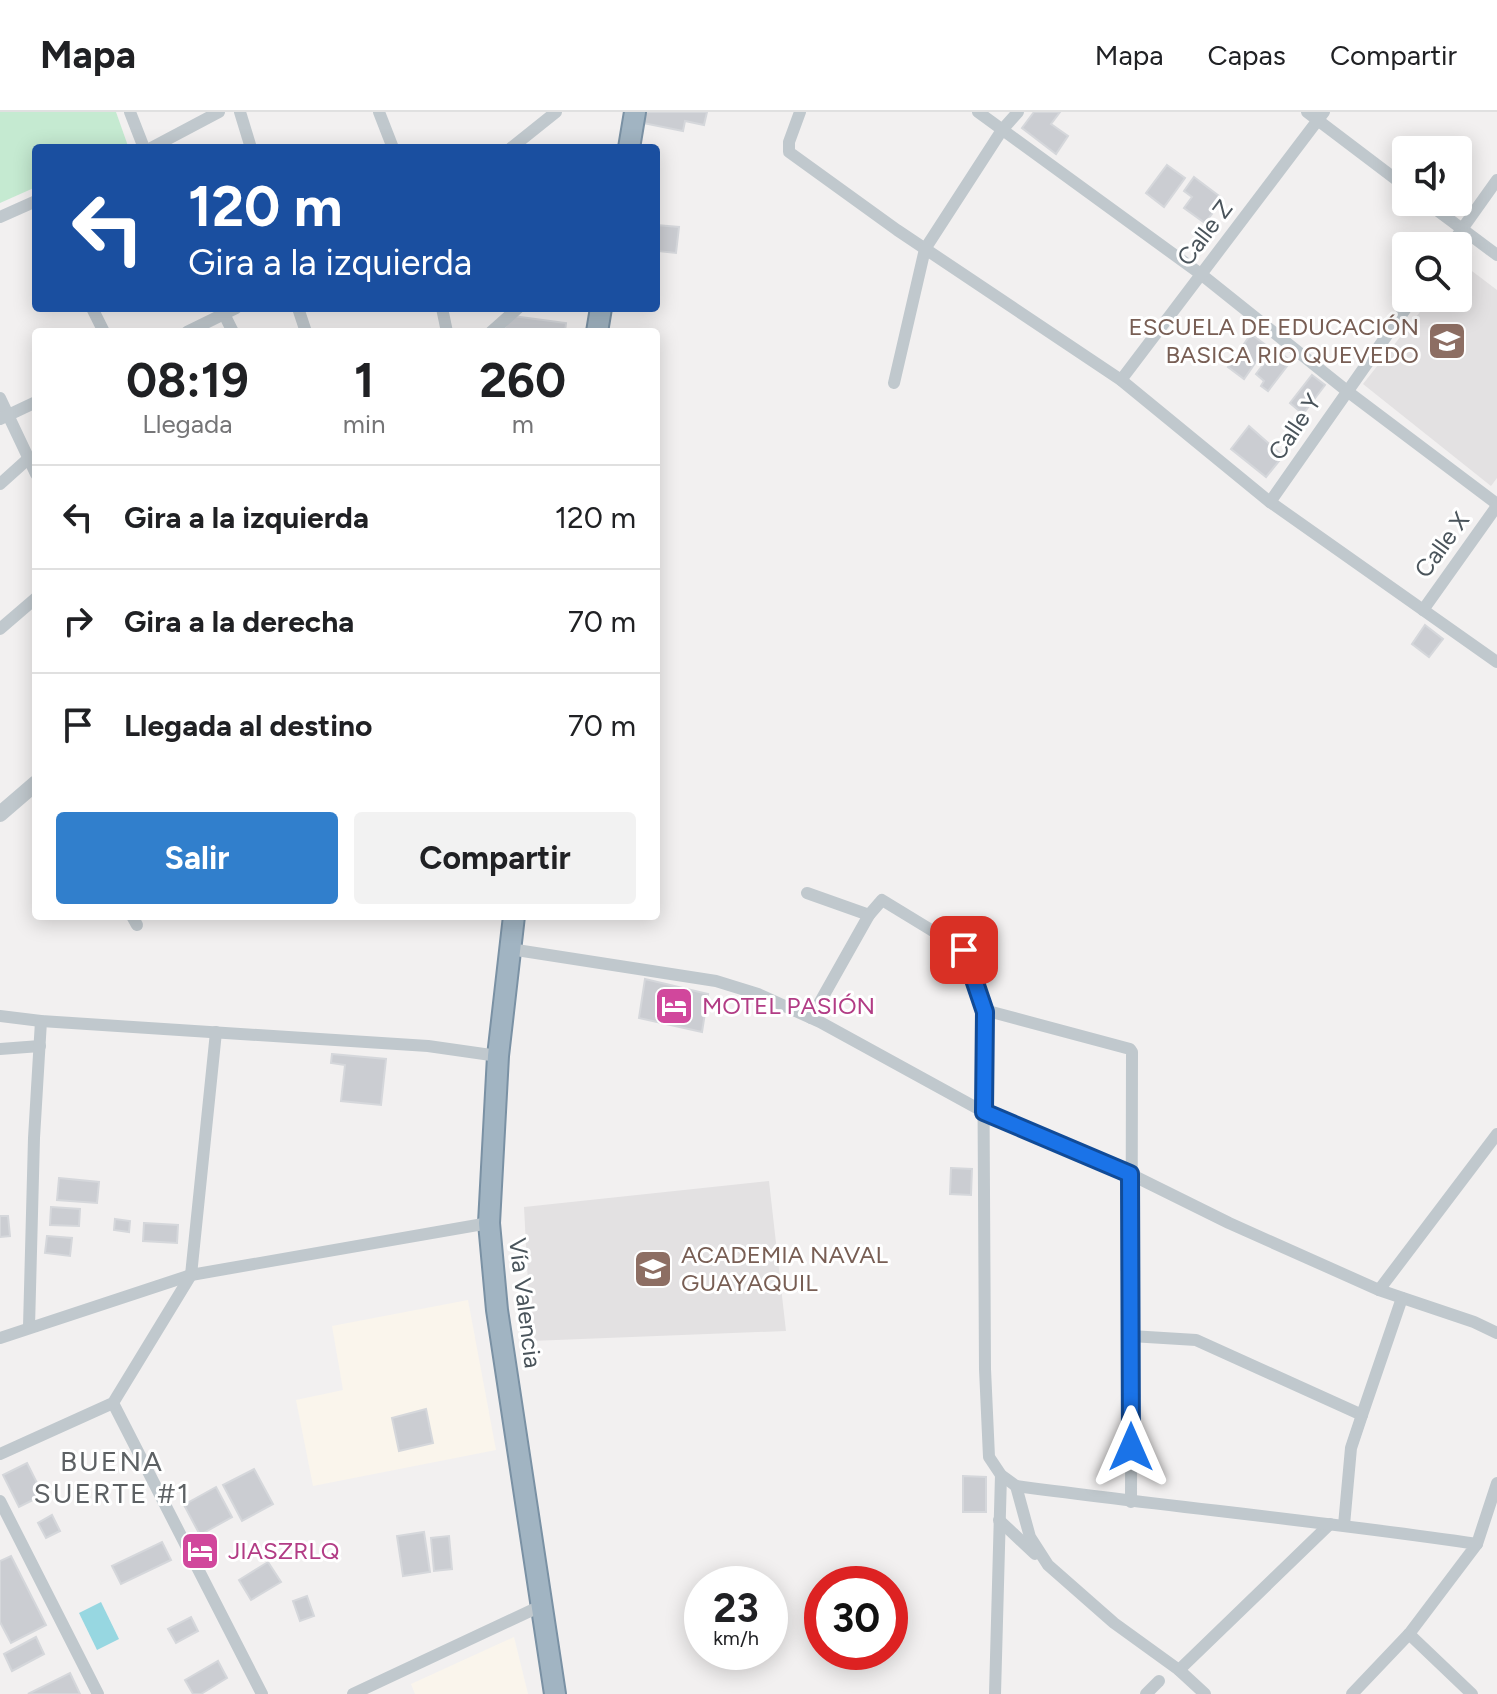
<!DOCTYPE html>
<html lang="es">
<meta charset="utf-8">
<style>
body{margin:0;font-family:Figtree,sans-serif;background:#f2f2f2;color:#202124;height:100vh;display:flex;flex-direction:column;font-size:30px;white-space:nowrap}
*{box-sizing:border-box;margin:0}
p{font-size:26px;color:#757577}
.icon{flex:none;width:44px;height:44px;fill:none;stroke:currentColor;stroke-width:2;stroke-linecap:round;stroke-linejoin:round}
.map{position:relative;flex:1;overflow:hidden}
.panel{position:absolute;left:32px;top:216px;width:628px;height:592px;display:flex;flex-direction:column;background:#fff;border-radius:8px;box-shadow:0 4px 20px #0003}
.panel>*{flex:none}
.guide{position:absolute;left:32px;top:32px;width:628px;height:168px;border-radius:8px;box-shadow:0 4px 20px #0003;background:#1a4fa0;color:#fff;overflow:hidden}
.buttons{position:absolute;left:1392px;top:24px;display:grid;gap:16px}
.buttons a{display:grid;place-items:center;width:80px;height:80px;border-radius:8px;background:#fff;box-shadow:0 4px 20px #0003;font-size:40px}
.speed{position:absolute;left:684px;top:1454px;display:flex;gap:16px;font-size:40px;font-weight:700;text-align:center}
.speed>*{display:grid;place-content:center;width:104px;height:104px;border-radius:50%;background:#fff;box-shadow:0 4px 20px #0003;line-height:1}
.speed small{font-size:20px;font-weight:400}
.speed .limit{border:12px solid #d22;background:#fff;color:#111}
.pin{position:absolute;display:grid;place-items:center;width:68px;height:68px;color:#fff;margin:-34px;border-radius:16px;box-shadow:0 4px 12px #0006}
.me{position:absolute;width:88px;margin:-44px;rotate:0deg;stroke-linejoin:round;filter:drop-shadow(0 0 6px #0008)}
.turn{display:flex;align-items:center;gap:28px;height:168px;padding:0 24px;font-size:36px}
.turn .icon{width:104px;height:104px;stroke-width:2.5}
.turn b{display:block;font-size:56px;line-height:68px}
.eta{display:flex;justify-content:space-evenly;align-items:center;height:136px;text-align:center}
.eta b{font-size:48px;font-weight:700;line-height:56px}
.cta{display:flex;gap:16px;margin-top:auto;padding:16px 24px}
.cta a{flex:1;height:92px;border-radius:8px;background:#317fcc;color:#fff;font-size:32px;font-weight:700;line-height:92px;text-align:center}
.cta a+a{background:#f2f2f2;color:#202124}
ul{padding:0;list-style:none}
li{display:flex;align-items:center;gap:24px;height:104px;padding:0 24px;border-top:2px solid #e0e0e0}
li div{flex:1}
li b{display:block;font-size:30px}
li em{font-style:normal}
header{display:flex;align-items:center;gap:48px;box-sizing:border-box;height:112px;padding:0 40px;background:#fff;border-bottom:2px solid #e0e0e0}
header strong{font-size:38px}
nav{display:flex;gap:44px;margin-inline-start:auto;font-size:28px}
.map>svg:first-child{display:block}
.commercial{fill:#faf5ec}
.education{fill:#e3e1e2}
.green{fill:#c5ead1}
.water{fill:#97d7e1}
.building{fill:#cbcdd2;stroke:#d5d7db;stroke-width:2}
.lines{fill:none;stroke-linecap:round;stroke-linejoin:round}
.trunk-casing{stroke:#7a91a4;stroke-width:24}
.minor{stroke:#c0c8cd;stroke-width:12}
.tertiary{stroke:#c0c8cd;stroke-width:16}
.trunk{stroke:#a1b4c2;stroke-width:20}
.route-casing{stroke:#114b97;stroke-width:20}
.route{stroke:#1a73e8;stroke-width:14}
.labels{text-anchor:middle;stroke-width:6;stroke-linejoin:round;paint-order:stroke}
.street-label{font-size:24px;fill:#4a545b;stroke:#fff}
.education-label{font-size:24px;fill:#785e54;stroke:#fff;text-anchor:end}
.hotel-label{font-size:24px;fill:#b23c85;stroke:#fff;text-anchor:start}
.quarter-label{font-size:28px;letter-spacing:2px;fill:#5d6164;stroke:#fff}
</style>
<header>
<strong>Mapa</strong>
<nav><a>Mapa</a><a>Capas</a><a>Compartir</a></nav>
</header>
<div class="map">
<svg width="1497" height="1582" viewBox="0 0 1497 1582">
<rect width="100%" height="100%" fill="#f2f0f0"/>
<g class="commercial">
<path d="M 468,1188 L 496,1338 L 313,1374 L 296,1288 L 343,1278 L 332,1214 Z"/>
<path d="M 514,1525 L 528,1582 L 415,1582 L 411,1572 Z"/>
</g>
<g class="education">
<path d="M 1460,150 L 1497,178 L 1497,366 L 1491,374 L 1363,272 L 1431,186 L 1458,186 Z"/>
<path d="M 769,1069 L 786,1219 L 531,1229 L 524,1095 Z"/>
</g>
<path class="green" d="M 0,0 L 116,0 L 128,34 L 36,36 L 36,75 L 0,91 Z"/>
<path class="water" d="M 101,1490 L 119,1527 L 97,1538 L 79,1501 Z"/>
<g class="building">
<path d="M 645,0 L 707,0 L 704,13 L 685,9 L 683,19 L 643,11 Z"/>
<path d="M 1034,0 L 1060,0 L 1051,12 L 1068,24 L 1056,42 L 1022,16 Z"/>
<path d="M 1167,53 L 1185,66 L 1164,95 L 1146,81 Z"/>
<path d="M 1194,65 L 1223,87 L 1205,111 L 1184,96 L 1192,85 L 1184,79 Z"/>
<path d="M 656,113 L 679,115 L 676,141 L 658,139 L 656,153 Z"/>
<path d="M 513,204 L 566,211 L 565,220 L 501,220 Z"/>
<path d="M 1251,222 L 1267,234 L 1244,267 L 1228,255 Z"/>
<path d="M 1275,237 L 1291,249 L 1268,279 L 1261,274 L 1264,269 L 1256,262 Z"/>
<path d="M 1312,263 L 1325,273 L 1303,302 L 1290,291 Z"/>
<path d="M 1249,314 L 1283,344 L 1266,365 L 1231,337 Z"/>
<path d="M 1425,513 L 1443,527 L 1429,545 L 1412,532 Z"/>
<path d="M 645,867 L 708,882 L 702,920 L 639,906 Z"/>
<path d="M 332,942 L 386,947 L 381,993 L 341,989 L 345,953 L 331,951 Z"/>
<path d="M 951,1056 L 972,1057 L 971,1083 L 950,1082 Z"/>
<path d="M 59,1066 L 99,1070 L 97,1091 L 57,1088 Z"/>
<path d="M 51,1095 L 80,1097 L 79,1114 L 50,1113 Z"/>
<path d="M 0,1104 L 8,1104 L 10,1124 L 0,1125 Z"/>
<path d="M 115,1107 L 130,1109 L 129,1120 L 114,1118 Z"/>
<path d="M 144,1111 L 178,1113 L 177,1131 L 143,1129 Z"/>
<path d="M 47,1124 L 72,1126 L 70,1144 L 45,1141 Z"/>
<path d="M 426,1297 L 433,1331 L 399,1339 L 392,1306 Z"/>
<path d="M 27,1351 L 43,1383 L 19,1395 L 3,1363 Z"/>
<path d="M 254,1357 L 273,1392 L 242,1409 L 223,1373 Z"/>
<path d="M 963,1364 L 986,1365 L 986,1400 L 963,1400 Z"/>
<path d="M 216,1375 L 232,1405 L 200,1423 L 184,1393 Z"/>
<path d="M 52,1403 L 60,1419 L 46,1426 L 38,1411 Z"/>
<path d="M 424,1420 L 430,1460 L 403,1464 L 397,1424 Z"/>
<path d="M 449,1424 L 452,1457 L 434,1459 L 431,1426 Z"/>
<path d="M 162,1430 L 171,1448 L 121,1472 L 112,1454 Z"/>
<path d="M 11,1444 L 46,1513 L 11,1531 L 0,1510 L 0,1449 Z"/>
<path d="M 268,1450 L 281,1470 L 251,1488 L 239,1468 Z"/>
<path d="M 307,1484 L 314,1504 L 300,1509 L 293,1489 Z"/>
<path d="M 191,1505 L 198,1519 L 176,1531 L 168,1517 Z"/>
<path d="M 36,1525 L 44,1542 L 12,1559 L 4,1542 Z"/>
<path d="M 218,1549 L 227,1566 L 201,1582 L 193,1582 L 185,1568 Z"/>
<path d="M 70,1561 L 80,1582 L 28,1582 Z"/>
</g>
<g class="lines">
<defs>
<g id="trunk">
<path d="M 629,36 L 635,0"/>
<path d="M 597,220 L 601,196"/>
<path d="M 514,804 L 498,944 L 489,1111 L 497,1198 L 555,1582"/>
</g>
</defs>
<use href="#trunk" class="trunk-casing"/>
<g class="minor">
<path d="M 130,0 L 144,36"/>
<path d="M 240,0 L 251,36"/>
<path d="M 379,0 L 393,36"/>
<path d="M 800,0 L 789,30 L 789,40 L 897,118 L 1121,268 L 1270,390 L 1497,550"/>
<path d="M 978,0 L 1202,163 L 1347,279 L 1497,392"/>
<path d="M 1307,0 L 1406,75"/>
<path d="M 151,36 L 219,0"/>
<path d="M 511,36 L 556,0"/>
<path d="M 1426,90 L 1497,143"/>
<path d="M 0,105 L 36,89"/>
<path d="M 1450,134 L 1497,68"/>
<path d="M 92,196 L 104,220"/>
<path d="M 298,196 L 306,220"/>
<path d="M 442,196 L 447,220"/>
<path d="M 222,198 L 233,220"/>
<path d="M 187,220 L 236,196"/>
<path d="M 491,220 L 518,196"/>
<path d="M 1121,268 L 1324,0"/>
<path d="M 894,271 L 925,137 L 1002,18 L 1018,0"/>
<path d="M 0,286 L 36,362"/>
<path d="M 0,307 L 36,290"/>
<path d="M 0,372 L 29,346"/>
<path d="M 1270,390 L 1413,186"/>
<path d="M 1423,498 L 1497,394"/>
<path d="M 0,517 L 36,486"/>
<path d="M 807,781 L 869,803 L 882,788 L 964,838 L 985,900"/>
<path d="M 132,804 L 137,813"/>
<path d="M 510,837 L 716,869 L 758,882 L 820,910 L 984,1000 L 1130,1062 L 1229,1111 L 1379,1178 L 1474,1210 L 1497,1221"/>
<path d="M 0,904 L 41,909 L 428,934 L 498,944"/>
<path d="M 811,906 L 869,803"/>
<path d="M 216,920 L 191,1163 L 489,1111"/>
<path d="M 0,937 L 40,934"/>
<path d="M 1379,1178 L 1497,1022"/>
<path d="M 29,1215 L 34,1026 L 41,909"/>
<path d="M 1131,1224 L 1196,1228 L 1362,1303 L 1402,1186"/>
<path d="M 0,1226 L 191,1163"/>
<path d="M 113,1291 L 262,1582"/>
<path d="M 0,1342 L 113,1291 L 191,1163"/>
<path d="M 1016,1374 L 1001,1363 L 989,1345 L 985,1257 L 983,902 L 988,899 L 1130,937 L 1132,940 L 1131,1390"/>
<path d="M 0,1389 L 98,1582"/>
<path d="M 999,1408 L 1035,1442"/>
<path d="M 1344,1413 L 1351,1336 L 1362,1303"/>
<path d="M 1477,1432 L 1497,1371"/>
<path d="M 1409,1522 L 1472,1582"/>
<path d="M 1179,1558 L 1330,1412"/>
<path d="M 353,1582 L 543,1493"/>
<path d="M 995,1582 L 1001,1363"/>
<path d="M 1146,1582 L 1159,1569"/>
<path d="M 1205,1582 L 1179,1558 L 1114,1511 L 1048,1453 L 1030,1425 L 1016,1374 C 1170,1395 1323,1409 1477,1432 L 1409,1522 L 1352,1582"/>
</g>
<path class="tertiary" d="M 0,702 L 36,671"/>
<use href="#trunk" class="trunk"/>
</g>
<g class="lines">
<defs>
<path id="route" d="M 964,838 L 985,900 L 984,1000 L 1130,1062 L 1131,1335"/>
</defs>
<use href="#route" class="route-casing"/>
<use href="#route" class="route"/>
</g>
<defs>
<symbol id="school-square" viewBox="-11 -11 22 22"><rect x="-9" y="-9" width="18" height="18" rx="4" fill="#8d6e63" stroke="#fff"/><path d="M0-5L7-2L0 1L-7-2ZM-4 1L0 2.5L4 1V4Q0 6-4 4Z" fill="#fff"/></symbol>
<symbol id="hotel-square" viewBox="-11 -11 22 22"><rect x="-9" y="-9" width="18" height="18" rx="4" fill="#d1479c" stroke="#fff"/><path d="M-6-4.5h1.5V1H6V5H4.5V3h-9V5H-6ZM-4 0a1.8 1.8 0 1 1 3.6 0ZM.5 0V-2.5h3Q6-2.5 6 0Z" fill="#fff"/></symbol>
<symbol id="university-square" viewBox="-11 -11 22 22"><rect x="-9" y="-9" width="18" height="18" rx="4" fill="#8d6e63" stroke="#fff"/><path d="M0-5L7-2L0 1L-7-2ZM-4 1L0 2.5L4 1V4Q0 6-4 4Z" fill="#fff"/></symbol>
</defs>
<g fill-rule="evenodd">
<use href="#school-square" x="1425" y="207" width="44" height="44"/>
<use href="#hotel-square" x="652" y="872" width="44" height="44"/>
<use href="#university-square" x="631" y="1135" width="44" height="44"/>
<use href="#hotel-square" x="178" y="1417" width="44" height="44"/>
</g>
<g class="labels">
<g class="street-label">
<text transform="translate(1205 121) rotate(-53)" y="8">Calle Z</text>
<text transform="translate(1295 315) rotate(-56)" y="8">Calle Y</text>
<text transform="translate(1442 433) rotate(-54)" y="8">Calle X</text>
<text transform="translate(525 1191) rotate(83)" y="8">Vía Valencia</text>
</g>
<g class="education-label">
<text x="1419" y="223">ESCUELA DE EDUCACIÓN<tspan x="1419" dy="28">BASICA RIO QUEVEDO</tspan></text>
<text x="681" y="1151" text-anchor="start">ACADEMIA NAVAL<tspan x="681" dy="28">GUAYAQUIL</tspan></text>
</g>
<g class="hotel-label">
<text x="702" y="902">MOTEL PASIÓN</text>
<text x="228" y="1447">JIASZRLQ</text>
</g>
<g class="quarter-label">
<text x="112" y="1359">BUENA<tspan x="112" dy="32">SUERTE #1</tspan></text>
</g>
</g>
</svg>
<div class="buttons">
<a><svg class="icon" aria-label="sound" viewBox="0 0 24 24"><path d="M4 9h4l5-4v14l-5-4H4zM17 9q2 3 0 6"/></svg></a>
<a><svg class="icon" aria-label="search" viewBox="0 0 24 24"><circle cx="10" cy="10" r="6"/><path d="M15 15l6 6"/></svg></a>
</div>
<div class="speed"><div>23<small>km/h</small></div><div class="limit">30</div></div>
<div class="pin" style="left:964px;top:838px;background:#d93025"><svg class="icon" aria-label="arrive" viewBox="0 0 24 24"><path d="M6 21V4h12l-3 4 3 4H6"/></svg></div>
<svg class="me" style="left:1131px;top:1335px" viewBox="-20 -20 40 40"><path d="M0-17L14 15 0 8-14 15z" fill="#1a73e8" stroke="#fff" stroke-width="4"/></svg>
<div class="guide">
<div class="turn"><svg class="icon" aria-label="left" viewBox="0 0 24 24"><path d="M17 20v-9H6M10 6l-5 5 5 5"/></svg><div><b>120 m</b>Gira a la izquierda</div></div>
</div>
<section class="panel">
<div class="eta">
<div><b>08:19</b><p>Llegada</p></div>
<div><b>1</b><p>min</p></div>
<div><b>260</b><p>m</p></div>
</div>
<ul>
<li><svg class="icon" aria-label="left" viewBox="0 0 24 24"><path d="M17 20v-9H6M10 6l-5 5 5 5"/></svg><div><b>Gira a la izquierda</b></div><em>120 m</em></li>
<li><svg class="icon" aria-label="right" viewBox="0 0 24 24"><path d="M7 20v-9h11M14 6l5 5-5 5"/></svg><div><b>Gira a la derecha</b></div><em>70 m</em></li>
<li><svg class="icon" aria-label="arrive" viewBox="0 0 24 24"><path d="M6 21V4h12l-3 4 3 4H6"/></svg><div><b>Llegada al destino</b></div><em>70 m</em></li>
</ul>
<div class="cta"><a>Salir</a><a>Compartir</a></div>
</section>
</div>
